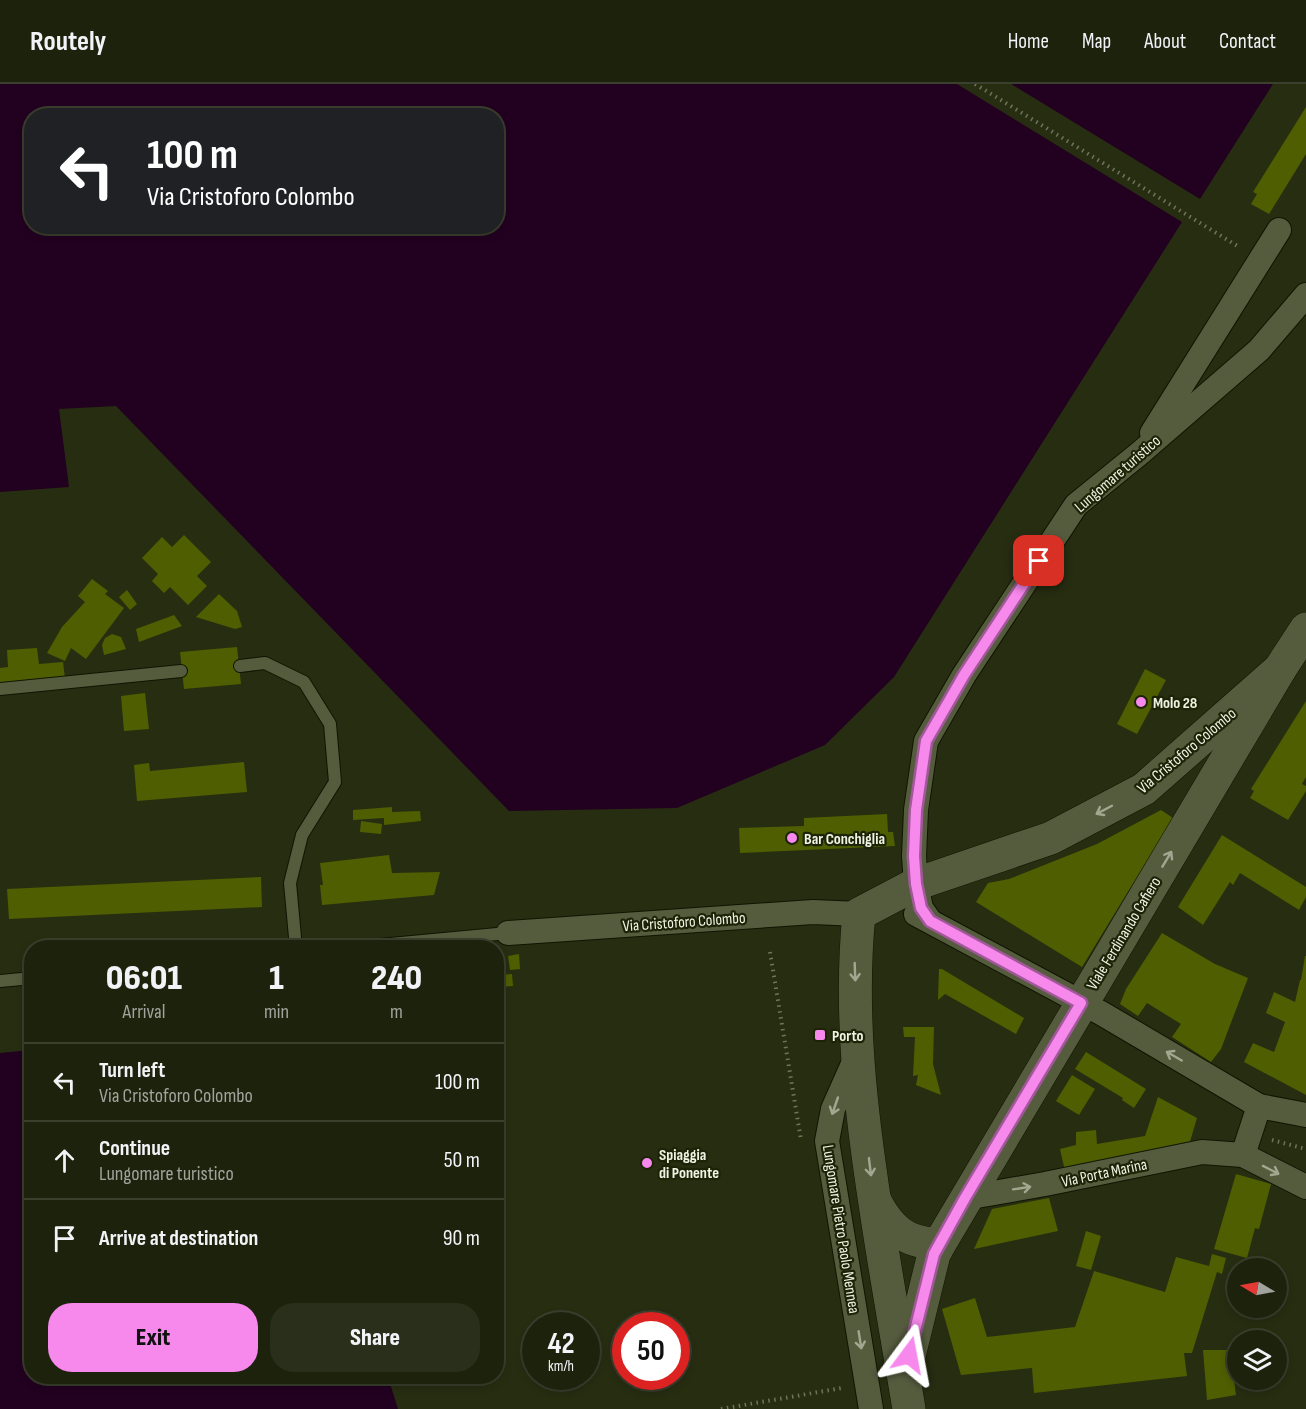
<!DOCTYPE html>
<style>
body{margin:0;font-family:"Sofia Sans Condensed",sans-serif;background:#2a2f1b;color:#f1f3f6;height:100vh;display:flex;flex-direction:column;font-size:22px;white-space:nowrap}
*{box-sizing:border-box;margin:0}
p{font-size:20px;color:#a0a49d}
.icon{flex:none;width:33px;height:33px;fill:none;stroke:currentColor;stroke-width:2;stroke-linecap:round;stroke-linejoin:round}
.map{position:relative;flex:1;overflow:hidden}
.details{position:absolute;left:24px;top:856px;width:480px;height:444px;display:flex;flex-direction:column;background:#1d220d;border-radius:24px;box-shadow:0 3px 9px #0003,0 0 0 2px #3b3f2e}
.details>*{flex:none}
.banner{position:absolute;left:24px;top:24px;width:480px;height:126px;border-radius:24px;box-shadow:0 3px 9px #0003,0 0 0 2px #3b3f2e;background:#202124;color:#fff;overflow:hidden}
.needle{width:39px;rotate:280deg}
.tools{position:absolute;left:1227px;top:1174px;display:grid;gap:12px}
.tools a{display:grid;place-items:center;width:60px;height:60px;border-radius:50%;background:#1d220d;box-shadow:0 3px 9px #0003,0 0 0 2px #3b3f2e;font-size:30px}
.speed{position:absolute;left:522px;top:1228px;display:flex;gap:12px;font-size:30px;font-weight:700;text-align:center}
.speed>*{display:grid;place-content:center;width:78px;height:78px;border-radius:50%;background:#1d220d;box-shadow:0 3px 9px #0003,0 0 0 2px #3b3f2e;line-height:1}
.speed small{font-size:15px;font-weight:400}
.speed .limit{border:9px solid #d22;background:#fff;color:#111}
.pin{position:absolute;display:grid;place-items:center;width:51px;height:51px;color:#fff;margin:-26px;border-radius:12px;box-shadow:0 3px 9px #0006}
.me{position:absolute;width:66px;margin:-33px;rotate:13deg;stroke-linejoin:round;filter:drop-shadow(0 0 4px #0008)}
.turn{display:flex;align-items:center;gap:21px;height:126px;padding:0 24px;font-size:27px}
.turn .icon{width:78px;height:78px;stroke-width:2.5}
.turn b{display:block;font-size:42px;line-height:51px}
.eta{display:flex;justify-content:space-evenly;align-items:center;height:102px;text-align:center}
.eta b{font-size:36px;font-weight:800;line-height:42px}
.cta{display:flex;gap:12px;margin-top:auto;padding:12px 24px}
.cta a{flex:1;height:69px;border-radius:24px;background:#f788ec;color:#111;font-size:24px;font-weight:800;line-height:69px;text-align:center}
.cta a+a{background:#2a2f1b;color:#f1f3f6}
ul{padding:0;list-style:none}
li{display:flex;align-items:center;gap:18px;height:78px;padding:0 24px;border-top:2px solid #3b3f2e}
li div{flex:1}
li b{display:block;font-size:22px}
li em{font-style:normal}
header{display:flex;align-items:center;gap:36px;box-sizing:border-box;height:84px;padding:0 30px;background:#1d220d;border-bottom:2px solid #3b3f2e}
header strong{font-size:28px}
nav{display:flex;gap:33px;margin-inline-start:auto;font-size:21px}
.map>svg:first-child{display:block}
.water{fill:#220020;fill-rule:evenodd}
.building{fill:#4f5e00}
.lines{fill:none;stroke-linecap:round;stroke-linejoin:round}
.service-casing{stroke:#101500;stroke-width:14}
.minor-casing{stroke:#101500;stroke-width:26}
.tertiary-casing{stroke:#101500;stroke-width:33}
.secondary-casing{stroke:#101500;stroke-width:34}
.path{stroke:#6f755c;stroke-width:4;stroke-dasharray:1.5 4.5;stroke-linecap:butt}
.service{stroke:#555c3e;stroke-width:12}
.minor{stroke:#555c3e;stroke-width:24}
.tertiary{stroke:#555c3e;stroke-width:32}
.secondary{stroke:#555c3e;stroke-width:33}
.oneway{stroke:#a2a890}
.route-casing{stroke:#a15899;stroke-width:15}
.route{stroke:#f788ec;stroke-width:10}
.poi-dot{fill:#f788ec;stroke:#1d2307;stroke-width:2}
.labels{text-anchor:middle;stroke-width:4.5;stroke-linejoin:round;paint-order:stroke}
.street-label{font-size:16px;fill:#eef3e2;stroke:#1d2307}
.poi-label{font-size:16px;font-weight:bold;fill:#eef3e2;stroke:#1d2307;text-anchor:start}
</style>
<header>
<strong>Routely</strong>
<nav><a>Home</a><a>Map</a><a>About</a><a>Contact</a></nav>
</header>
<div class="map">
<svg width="1306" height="1325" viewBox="0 0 1306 1325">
<rect width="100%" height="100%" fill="#272d11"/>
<g class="water">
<path d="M 0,0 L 957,0 L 1182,138 L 894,593 L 825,661 L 677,724 L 509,727 L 116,322 L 59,325 L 69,403 L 0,408 ZM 32,32 L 496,32 L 496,142 L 32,142 Z"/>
<path d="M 1011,0 L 1273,0 L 1200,115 Z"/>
<path d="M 31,966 L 32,1293 L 388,1293 L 398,1325 L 0,1325 L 0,969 Z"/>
</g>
<g class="building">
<path d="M 1306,23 L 1306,70 L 1269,130 L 1251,120 L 1257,110 L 1253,108 Z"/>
<path d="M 184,451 L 211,478 L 197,492 L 207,502 L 188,521 L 170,503 L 164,509 L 152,497 L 158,490 L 142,474 L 162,453 L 172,463 Z"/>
<path d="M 92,495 L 108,507 L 105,510 L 124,524 L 86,575 L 71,564 L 65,577 L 47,569 L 62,543 L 85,518 L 78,512 Z"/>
<path d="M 127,506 L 137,520 L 130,526 L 119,513 Z"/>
<path d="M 219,510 L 237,527 L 242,543 L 235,545 L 196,533 Z"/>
<path d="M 174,531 L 182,542 L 139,558 L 136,545 Z"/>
<path d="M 112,550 L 121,553 L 126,565 L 104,571 L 102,561 L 105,554 Z"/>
<path d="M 237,563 L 241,600 L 184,605 L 180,568 Z"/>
<path d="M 37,564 L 39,580 L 63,578 L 65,594 L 0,601 L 0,584 L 8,583 L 7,566 Z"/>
<path d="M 1145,585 L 1166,596 L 1137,650 L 1117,640 Z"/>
<path d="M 145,609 L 149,645 L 124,647 L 121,612 Z"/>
<path d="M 1306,617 L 1306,693 L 1302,700 L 1306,702 L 1306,707 L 1288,736 L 1250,714 L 1254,707 L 1251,705 Z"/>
<path d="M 244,678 L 247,708 L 137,717 L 134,681 L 149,679 L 150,687 Z"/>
<path d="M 392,723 L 392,728 L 420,727 L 421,737 L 384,741 L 384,734 L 353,736 L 353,726 Z"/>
<path d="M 1161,726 L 1173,734 L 1082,883 L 976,818 L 988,799 L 1009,795 L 1097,760 Z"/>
<path d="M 887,730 L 888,748 L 893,748 L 895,762 L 740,769 L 739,744 L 804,742 L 804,734 Z"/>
<path d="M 361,737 L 382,740 L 381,750 L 360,748 Z"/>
<path d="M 1222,751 L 1306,803 L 1306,813 L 1299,826 L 1240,789 L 1233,801 L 1230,798 L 1203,841 L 1178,823 Z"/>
<path d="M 389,771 L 392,789 L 440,788 L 434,811 L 322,821 L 320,801 L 323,801 L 320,779 Z"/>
<path d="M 261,793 L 262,823 L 9,835 L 7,805 Z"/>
<path d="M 1162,849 L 1215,880 L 1248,894 L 1221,965 L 1211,978 L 1172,953 L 1181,940 L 1147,919 L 1138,932 L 1120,920 L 1126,905 Z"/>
<path d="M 519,870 L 520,885 L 510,886 L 508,872 Z"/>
<path d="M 1305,872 L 1306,872 L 1306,1011 L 1244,978 L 1253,959 L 1274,968 L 1285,938 L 1266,929 L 1274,908 L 1295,918 L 1300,896 L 1301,896 Z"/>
<path d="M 939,885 L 942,885 L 1024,934 L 1016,950 L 945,910 L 938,916 Z"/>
<path d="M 512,890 L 513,902 L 497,903 L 496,891 Z"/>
<path d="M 903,943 L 934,943 L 933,980 L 941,1011 L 916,1001 L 918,991 L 913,992 L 915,953 L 904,953 Z"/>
<path d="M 1086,968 L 1146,1005 L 1134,1024 L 1122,1016 L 1123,1014 L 1075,985 Z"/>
<path d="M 1072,991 L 1095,1005 L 1079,1031 L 1056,1017 Z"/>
<path d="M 1158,1013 L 1197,1034 L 1189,1061 L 1065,1087 L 1060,1065 L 1076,1061 L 1076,1048 L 1096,1046 L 1097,1060 L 1145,1052 Z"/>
<path d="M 1236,1090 L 1271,1100 L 1259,1145 L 1255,1144 L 1247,1174 L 1214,1165 Z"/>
<path d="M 1049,1114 L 1058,1147 L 974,1165 L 992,1125 Z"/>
<path d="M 1086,1147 L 1101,1152 L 1091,1186 L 1076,1182 Z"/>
<path d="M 1212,1170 L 1226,1174 L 1222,1190 L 1217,1188 L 1192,1269 L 1184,1269 L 1187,1292 L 1034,1309 L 1032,1284 L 961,1291 L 942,1225 L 975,1214 L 987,1253 L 1075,1243 L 1094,1187 L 1165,1208 L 1176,1173 L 1209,1182 Z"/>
<path d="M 1203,1266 L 1230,1266 L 1236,1311 L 1207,1316 Z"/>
</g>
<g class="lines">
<defs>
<g id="service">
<path d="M 240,582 L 265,579 L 304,598 L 330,640 L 335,698 L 302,751 L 290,799 L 296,864"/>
<path d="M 0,605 L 181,587"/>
<path d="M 348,864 L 508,849"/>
<path d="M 0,897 L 32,894"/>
</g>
<g id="minor">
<path d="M 1152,349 L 1279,146"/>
<path d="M 916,830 L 1101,929 L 1259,1022 L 1306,1031"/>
<path d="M 930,837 L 921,824 L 916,800 L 914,772 L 916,726 L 926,657 L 964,591 L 1076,421 L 1140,369 L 1259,266 L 1306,211"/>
<path d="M 508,849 L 813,828 L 859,830"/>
<path d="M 857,971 L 833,1025 L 827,1057 L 871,1325"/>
<path d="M 1243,1071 L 1259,1022"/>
<path d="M 965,1114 L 1045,1100 L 1202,1068 L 1243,1071 L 1306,1103"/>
</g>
<path id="tertiary" d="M 875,1116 C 889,1144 907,1161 940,1159"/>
<g id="secondary">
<path d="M 907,1280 L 934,1170 L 940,1159 L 1280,585 L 1306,545"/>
<path d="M 909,1325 C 898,1259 886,1193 876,1126 C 861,1029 849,929 859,830 L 916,800 L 1051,754 L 1144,705 L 1280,585"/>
</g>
</defs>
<use href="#service" class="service-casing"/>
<use href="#minor" class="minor-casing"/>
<use href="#tertiary" class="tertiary-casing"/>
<use href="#secondary" class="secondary-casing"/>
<g class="path">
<path d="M 975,0 L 1239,163"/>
<path d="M 770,868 L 801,1056"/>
<path d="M 1272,1056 L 1306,1065"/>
<path d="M 721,1325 L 842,1304"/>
</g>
<use href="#service" class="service"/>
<use href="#minor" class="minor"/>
<use href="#tertiary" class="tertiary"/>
<use href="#secondary" class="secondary"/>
</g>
<defs><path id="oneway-shaft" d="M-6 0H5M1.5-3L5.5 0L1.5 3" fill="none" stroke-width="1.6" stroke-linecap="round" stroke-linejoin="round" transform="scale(1.5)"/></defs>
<g class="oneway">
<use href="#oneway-shaft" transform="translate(1104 726) rotate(152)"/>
<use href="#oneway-shaft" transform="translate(1167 775) rotate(-59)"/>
<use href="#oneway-shaft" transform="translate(855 888) rotate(88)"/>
<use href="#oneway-shaft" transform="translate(1174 972) rotate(-150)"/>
<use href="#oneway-shaft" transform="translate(835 1022) rotate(109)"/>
<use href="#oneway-shaft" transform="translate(870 1083) rotate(83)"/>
<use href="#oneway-shaft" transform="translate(1271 1086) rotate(27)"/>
<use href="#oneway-shaft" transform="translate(1022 1104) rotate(-9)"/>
<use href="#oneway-shaft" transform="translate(860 1256) rotate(81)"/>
</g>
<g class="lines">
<defs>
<path id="route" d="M 909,1271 L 934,1170 L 965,1114 L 1081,919 L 930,837 L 921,824 L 916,800 L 914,772 L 916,726 L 926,657 L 964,591 L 1039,477"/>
</defs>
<use href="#route" class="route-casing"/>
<use href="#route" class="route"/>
</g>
<g class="poi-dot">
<circle cx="1141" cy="618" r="6"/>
<circle cx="792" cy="754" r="6"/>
<rect x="814" y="945" width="12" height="12" rx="3"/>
<circle cx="647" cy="1079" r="6"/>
</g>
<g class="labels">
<g class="street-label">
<text transform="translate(1117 389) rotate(-41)" y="6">Lungomare turistico</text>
<text transform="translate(1186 666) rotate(-40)" y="6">Via Cristoforo Colombo</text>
<text transform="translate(684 837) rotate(-4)" y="6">Via Cristoforo Colombo</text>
<text transform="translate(1123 849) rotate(-59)" y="6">Viale Ferdinando Cafiero</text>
<text transform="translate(1104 1088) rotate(-12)" y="6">Via Porta Marina</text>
<text transform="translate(842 1145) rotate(81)" y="6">Lungomare Pietro Paolo Mennea</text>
</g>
<g class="poi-label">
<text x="1153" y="624">Molo 28</text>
<text x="804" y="760">Bar Conchiglia</text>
<text x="832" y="957">Porto</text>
<text x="659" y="1076">Spiaggia<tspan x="659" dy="18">di Ponente</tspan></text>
</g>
</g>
</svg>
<div class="tools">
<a><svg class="needle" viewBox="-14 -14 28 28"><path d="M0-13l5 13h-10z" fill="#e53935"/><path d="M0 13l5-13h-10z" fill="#a0a49d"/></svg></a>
<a><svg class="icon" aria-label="layers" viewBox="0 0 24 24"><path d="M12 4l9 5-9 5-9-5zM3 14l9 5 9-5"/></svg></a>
</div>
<div class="speed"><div>42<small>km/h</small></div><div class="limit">50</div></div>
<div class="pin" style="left:1039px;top:477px;background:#d93025"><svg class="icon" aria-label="arrive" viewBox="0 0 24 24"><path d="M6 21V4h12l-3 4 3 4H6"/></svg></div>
<svg class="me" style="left:909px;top:1271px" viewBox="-20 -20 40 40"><path d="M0-17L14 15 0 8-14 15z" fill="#f788ec" stroke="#fff" stroke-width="4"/></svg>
<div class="banner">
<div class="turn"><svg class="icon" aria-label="left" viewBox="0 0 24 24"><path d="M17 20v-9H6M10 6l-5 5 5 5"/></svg><div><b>100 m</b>Via Cristoforo Colombo</div></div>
</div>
<section class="details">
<div class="eta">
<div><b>06:01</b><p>Arrival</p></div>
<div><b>1</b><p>min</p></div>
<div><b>240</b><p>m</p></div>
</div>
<ul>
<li><svg class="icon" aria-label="left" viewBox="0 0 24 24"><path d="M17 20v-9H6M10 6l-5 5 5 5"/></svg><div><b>Turn left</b><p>Via Cristoforo Colombo</p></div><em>100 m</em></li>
<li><svg class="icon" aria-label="ahead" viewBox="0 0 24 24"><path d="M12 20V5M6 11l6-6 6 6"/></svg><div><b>Continue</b><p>Lungomare turistico</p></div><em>50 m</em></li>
<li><svg class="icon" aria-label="arrive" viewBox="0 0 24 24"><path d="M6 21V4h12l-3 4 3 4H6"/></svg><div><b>Arrive at destination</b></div><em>90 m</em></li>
</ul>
<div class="cta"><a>Exit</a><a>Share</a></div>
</section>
</div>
